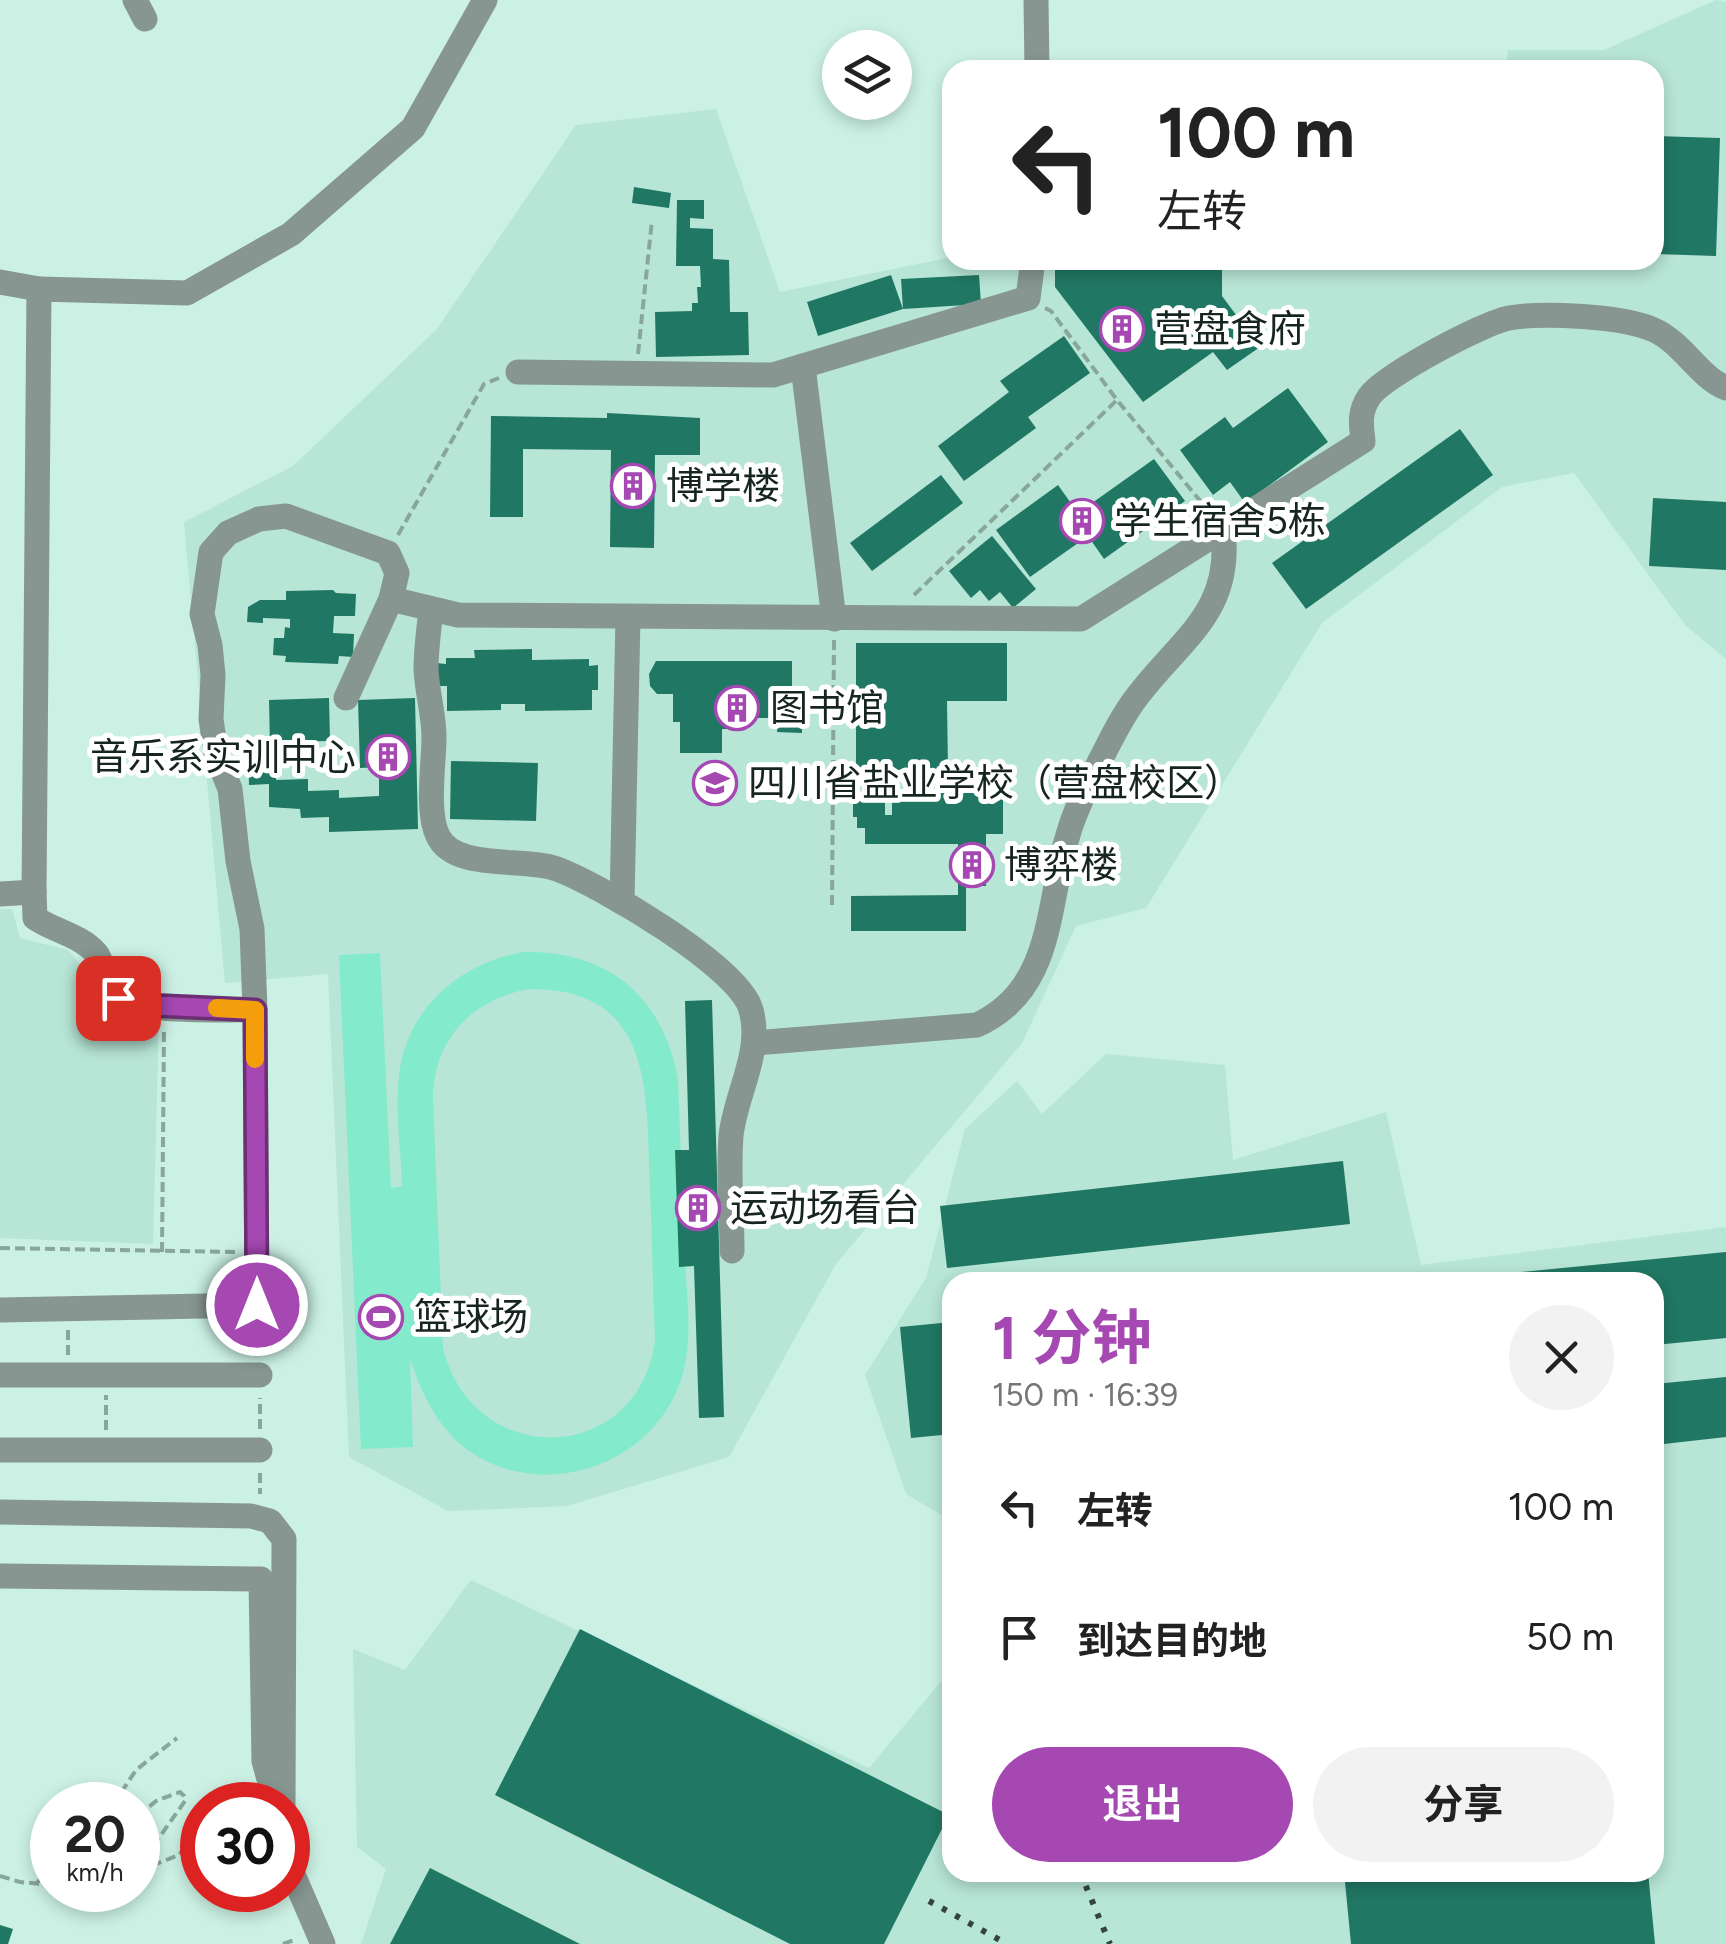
<!DOCTYPE html>
<html lang="zh">
<meta charset="utf-8">
<style>
body{margin:0;font-family:Figtree,"Noto Sans SC",sans-serif;background:#f2f2f2;color:#222;height:100vh;display:flex;flex-direction:column;font-size:38px;white-space:nowrap}
*{box-sizing:border-box;margin:0}
p{font-size:32px;color:#767676}
.icon{flex:none;width:55px;height:55px;fill:none;stroke:currentColor;stroke-width:2;stroke-linecap:round;stroke-linejoin:round}
.map{position:relative;flex:1;overflow:hidden}
.side{position:absolute;left:942px;top:1272px;width:722px;height:610px;display:flex;flex-direction:column;background:#fff;border-radius:30px;box-shadow:0 5px 15px #0003}
.side>*{flex:none}
.hud{position:absolute;left:942px;top:60px;width:722px;height:210px;border-radius:30px;box-shadow:0 5px 15px #0003;background:#fff;color:#222;overflow:hidden}
.tools{position:absolute;left:822px;top:30px;display:grid;gap:20px}
.tools a{display:grid;place-items:center;width:90px;height:90px;border-radius:50%;background:#fff;box-shadow:0 5px 15px #0003;font-size:50px}
.speed{position:absolute;left:30px;top:1782px;display:flex;gap:20px;font-size:50px;font-weight:700;text-align:center}
.speed>*{display:grid;place-content:center;width:130px;height:130px;border-radius:50%;background:#fff;box-shadow:0 5px 15px #0003;line-height:1}
.speed small{font-size:25px;font-weight:400}
.speed .limit{border:15px solid #d22;background:#fff;color:#111}
.pin{position:absolute;display:grid;place-items:center;width:85px;height:85px;color:#fff;margin:-42px;border-radius:20px;box-shadow:0 5px 15px #0006}
.me{position:absolute;width:110px;margin:-55px;rotate:0deg;stroke-linejoin:round;filter:drop-shadow(0 0 8px #0008)}
.turn{display:flex;align-items:center;gap:35px;height:210px;padding:0 50px;font-size:45px}
.turn .icon{width:130px;height:130px;stroke-width:2.5}
.turn b{display:block;font-size:70px;line-height:85px}
.round{display:grid;place-items:center;flex:none;width:105px;height:105px;border-radius:52px;background:#f2f2f2}
.headline{display:flex;align-items:center;justify-content:space-between;height:170px;padding:0 50px}
h1{font-size:60px;font-weight:700;line-height:75px;color:#a648b2}
.button{display:flex;gap:20px;margin-top:auto;padding:20px 50px}
.button a{flex:1;height:115px;border-radius:60px;background:#a648b2;color:#fff;font-size:40px;font-weight:700;line-height:115px;text-align:center}
.button a+a{background:#f2f2f2;color:#222}
ul{padding:0;list-style:none}
li{display:flex;align-items:center;gap:30px;height:130px;padding:0 50px}
li div{flex:1}
li b{display:block;font-size:38px}
li em{font-style:normal}
.map>svg:first-child{display:block}
.built{fill:#b7e5d6}
.green{fill:#83eacc;fill-rule:evenodd}
.building{fill:#207763}
.lines{fill:none;stroke-linecap:round;stroke-linejoin:round}
.path{stroke:#89a69c;stroke-width:4;stroke-dasharray:10 5;stroke-linecap:butt}
.minor{stroke:#879691;stroke-width:25}
.rail{stroke:#344540;stroke-width:6;stroke-dasharray:5 10;stroke-linecap:butt}
.route-casing{stroke:#6c2f74;stroke-width:25}
.route{stroke:#a648b2;stroke-width:18}
.slow{stroke:#f59e0b;stroke-width:18}
.labels{text-anchor:middle;stroke-width:10;stroke-linejoin:round;paint-order:stroke}
.poi-label{font-size:38px;fill:#172521;stroke:#fff;text-anchor:start}
</style>
<div class="map">
<svg width="1726" height="1944" viewBox="0 0 1726 1944">
<rect width="100%" height="100%" fill="#cbf1e4"/>
<g class="built">
<path d="M 1716,0 L 1726,2 L 1726,659 L 1685,625 L 1574,473 L 1502,487 L 1322,623 L 1146,908 L 1076,926 L 1022,1043 L 836,1264 L 729,1457 L 567,1506 L 448,1511 L 349,1457 L 328,974 L 225,983 L 184,522 L 293,466 L 437,329 L 576,125 L 716,109 L 780,292 L 952,257 L 952,260 L 1655,260 L 1655,70 L 1506,70 L 1508,50 L 1604,50 Z"/>
<path d="M 0,909 L 12,909 L 20,938 L 68,950 L 83,968 L 112,1016 L 159,1020 L 153,1244 L 0,1238 Z"/>
<path d="M 1106,1054 L 1225,1065 L 1233,1160 L 1386,1112 L 1421,1265 L 1726,1227 L 1726,1944 L 361,1944 L 386,1869 L 357,1847 L 353,1649 L 405,1670 L 471,1580 L 869,1768 L 952,1668 L 952,1872 L 1655,1872 L 1655,1282 L 952,1282 L 952,1521 L 906,1494 L 865,1375 L 926,1278 L 965,1129 L 1017,1081 L 1042,1114 Z"/>
</g>
<path class="green" d="M 523,952 C 608,950 664,997 678,1080 C 680,1141 683,1202 685,1263 C 687,1298 692,1335 684,1369 C 667,1441 592,1486 520,1472 C 457,1460 429,1416 410,1359 L 413,1447 L 361,1449 L 339,955 L 380,953 L 391,1188 L 402,1186 C 401,1150 395,1112 399,1076 C 406,1009 460,963 523,952 ZM 529,989 C 655,988 646,1093 650,1186 C 652,1237 653,1289 655,1340 C 639,1466 473,1471 443,1348 L 433,1099 C 433,1040 472,999 529,989 Z"/>
<g class="building">
<path d="M 1655,136 L 1720,138 L 1716,256 L 1655,254 Z"/>
<path d="M 634,187 L 671,193 L 669,208 L 632,203 Z"/>
<path d="M 677,200 L 704,200 L 704,219 L 690,218 L 690,228 L 713,229 L 713,259 L 729,260 L 730,312 L 748,312 L 749,355 L 656,357 L 655,312 L 692,311 L 692,303 L 698,303 L 697,287 L 701,287 L 700,266 L 676,266 Z"/>
<path d="M 1055,260 L 1222,260 L 1222,296 L 1260,347 L 1227,370 L 1213,352 L 1143,402 L 1055,287 Z"/>
<path d="M 891,275 L 903,309 L 901,279 L 979,275 L 981,304 L 903,309 L 818,336 L 807,302 Z"/>
<path d="M 1064,336 L 1090,373 L 1028,417 L 1036,428 L 964,481 L 938,446 L 1009,392 L 1000,381 Z"/>
<path d="M 1288,388 L 1328,442 L 1245,503 L 1230,482 L 1213,495 L 1180,450 L 1225,417 L 1233,428 Z"/>
<path d="M 607,413 L 700,418 L 700,455 L 655,455 L 654,548 L 610,547 L 611,450 L 523,449 L 523,517 L 490,517 L 491,416 L 607,418 Z"/>
<path d="M 1460,429 L 1493,475 L 1306,609 L 1272,563 Z"/>
<path d="M 1154,459 L 1185,501 L 1104,559 L 1088,536 L 1030,577 L 996,530 L 1058,485 L 1078,513 Z"/>
<path d="M 941,475 L 963,503 L 872,571 L 850,543 Z"/>
<path d="M 1653,498 L 1726,502 L 1726,570 L 1649,566 Z"/>
<path d="M 992,536 L 1036,589 L 1013,608 L 1000,592 L 989,601 L 980,590 L 971,598 L 949,571 Z"/>
<path d="M 333,590 L 336,593 L 356,594 L 355,616 L 334,616 L 333,633 L 354,634 L 353,657 L 339,656 L 338,664 L 285,662 L 286,656 L 273,655 L 274,638 L 284,638 L 285,627 L 290,628 L 290,619 L 263,618 L 263,623 L 247,622 L 248,607 L 260,600 L 286,600 L 286,591 Z"/>
<path d="M 856,643 L 1007,643 L 1007,701 L 947,701 L 948,770 L 856,770 Z"/>
<path d="M 532,649 L 532,660 L 589,659 L 589,666 L 598,665 L 598,690 L 592,690 L 592,710 L 525,711 L 525,704 L 501,704 L 501,710 L 447,711 L 447,686 L 436,686 L 436,663 L 446,664 L 446,658 L 475,658 L 474,650 Z"/>
<path d="M 656,661 L 792,661 L 792,699 L 802,699 L 802,733 L 777,732 L 778,718 L 747,718 L 747,729 L 722,729 L 722,753 L 680,753 L 680,722 L 673,722 L 673,694 L 657,694 L 650,686 L 649,674 Z"/>
<path d="M 329,698 L 330,741 L 275,742 L 276,780 L 308,779 L 308,791 L 339,790 L 339,798 L 379,796 L 379,767 L 360,768 L 358,700 L 415,698 L 418,829 L 329,832 L 329,817 L 301,818 L 300,809 L 269,807 L 269,784 L 249,785 L 248,747 L 270,747 L 269,700 Z"/>
<path d="M 451,761 L 538,763 L 536,821 L 450,819 Z"/>
<path d="M 892,791 L 1003,791 L 1003,834 L 986,834 L 986,886 L 966,886 L 966,931 L 851,931 L 851,896 L 958,895 L 958,844 L 865,844 L 865,828 L 857,828 L 857,817 L 853,817 L 853,792 L 885,792 L 885,815 L 892,815 Z"/>
<path d="M 712,1000 L 724,1417 L 699,1418 L 694,1266 L 679,1267 L 675,1150 L 689,1150 L 685,1001 Z"/>
<path d="M 1343,1161 L 1350,1224 L 947,1268 L 940,1206 Z"/>
<path d="M 1726,1252 L 1726,1338 L 1655,1345 L 1655,1282 L 1439,1282 L 1439,1280 Z"/>
<path d="M 952,1322 L 952,1434 L 911,1438 L 900,1327 Z"/>
<path d="M 1726,1377 L 1726,1437 L 1655,1445 L 1655,1384 Z"/>
<path d="M 580,1629 L 949,1815 L 884,1944 L 790,1944 L 495,1795 Z"/>
<path d="M 430,1868 L 580,1944 L 390,1944 Z"/>
<path d="M 1443,1872 L 1648,1872 L 1655,1944 L 1351,1944 L 1345,1882 Z"/>
<path d="M 0,1925 L 13,1929 L 8,1944 L 0,1944 Z"/>
</g>
<g class="lines">
<g class="path">
<path d="M 1045,308 L 1051,311 L 1117,400 L 1211,514"/>
<path d="M 638,354 L 652,220"/>
<path d="M 398,535 L 484,384 L 499,378"/>
<path d="M 914,595 L 1117,400"/>
<path d="M 832,905 L 834,639"/>
<path d="M 0,1248 L 235,1252"/>
<path d="M 162,1252 L 164,1031"/>
<path d="M 258,1328 L 259,1354"/>
<path d="M 68,1330 L 68,1355"/>
<path d="M 260,1429 L 260,1398"/>
<path d="M 106,1430 L 106,1395"/>
<path d="M 260,1473 L 260,1494"/>
<path d="M 113,1805 L 136,1770 L 177,1738"/>
<path d="M 223,1805 L 253,1795"/>
<path d="M 138,1816 L 156,1801 L 180,1792 L 184,1796 L 185,1801 L 151,1849 L 138,1861"/>
<path d="M 138,1871 L 179,1855 L 202,1824"/>
<path d="M 0,1876 L 20,1882 L 52,1885"/>
<path d="M 36,1884 L 52,1865"/>
<path d="M 283,1944 L 297,1939"/>
</g>
<g class="minor">
<path d="M 135,0 L 145,19"/>
<path d="M 1036,0 L 1037,70"/>
<path d="M 0,282 L 39,289"/>
<path d="M 803,366 L 834,619"/>
<path d="M 518,372 L 773,375 L 1028,298 L 1033,260"/>
<path d="M 431,609 C 429,629 426,649 426,669 C 427,692 434,715 434,737 C 434,764 426,812 438,836 C 454,871 524,857 557,869 C 600,885 740,967 751,1010 C 763,1052 735,1095 731,1136 C 728,1174 732,1213 732,1251"/>
<path d="M 346,698 L 391,599"/>
<path d="M 0,894 L 34,892 L 39,289 L 187,293 L 291,234 L 413,128 L 485,0"/>
<path d="M 622,902 L 628,617"/>
<path d="M 255,1010 L 252,929 L 238,861 L 230,789 L 216,754 L 211,719 L 213,675 L 210,645 L 202,614 L 211,552 L 228,533 L 259,519 L 286,516 L 388,553 L 397,573 L 391,599 L 458,615 L 1081,619 L 1363,441 C 1361,424 1359,412 1369,397 C 1383,376 1483,323 1509,318 C 1542,312 1624,316 1654,330 C 1683,343 1699,377 1726,388"/>
<path d="M 754,1043 L 977,1025 C 1055,989 1046,905 1068,835 C 1074,813 1085,791 1095,771 C 1107,747 1120,719 1136,698 C 1181,638 1233,613 1223,529"/>
<path d="M 0,1310 L 257,1305 L 255,1010 C 223,1009 138,1014 115,995 C 102,984 106,965 96,953 C 80,935 54,931 35,918 L 34,892"/>
<path d="M 0,1375 L 260,1375"/>
<path d="M 0,1450 L 260,1450"/>
<path d="M 0,1512 L 251,1516 L 270,1521 L 284,1539 L 283,1805"/>
<path d="M 0,1576 L 261,1579 L 264,1761 L 275,1801"/>
<path d="M 288,1863 L 323,1944"/>
</g>
<g class="rail">
<path d="M 1080,1872 L 1110,1944"/>
<path d="M 929,1901 L 1007,1944"/>
</g>
</g>
<g class="lines">
<defs>
<path id="route" d="M 118,998 L 144,1005 L 255,1010 L 257,1305"/>
</defs>
<use href="#route" class="route-casing"/>
<use href="#route" class="route"/>
<path class="slow" d="M 217,1008 L 255,1010 L 255,1059"/>
</g>
<defs>
<symbol id="building-ring" viewBox="-11 -11 22 22"><circle r="9.5" fill="#fff" stroke="#a648b2" stroke-width="1.5"/><path d="M-4-6H4V6H1V3H-1V6H-4ZM-2.5-4.3h1.7v1.8h-1.7ZM.8-4.3h1.7v1.8H.8ZM-2.5-1h1.7V.8h-1.7ZM.8-1h1.7V.8H.8Z" fill="#a648b2"/></symbol>
<symbol id="university-ring" viewBox="-11 -11 22 22"><circle r="9.5" fill="#fff" stroke="#a648b2" stroke-width="1.5"/><path d="M0-5L7-2L0 1L-7-2ZM-4 1L0 2.5L4 1V4Q0 6-4 4Z" fill="#a648b2"/></symbol>
<symbol id="stadium-ring" viewBox="-11 -11 22 22"><circle r="9.5" fill="#fff" stroke="#a648b2" stroke-width="1.5"/><path d="M0-5a6.5 5 0 1 0 0 10a6.5 5 0 1 0 0-10ZM-3.5-1.8h7v3.6h-7Z" fill="#a648b2"/></symbol>
</defs>
<g fill-rule="evenodd">
<use href="#building-ring" x="1097" y="304" width="50" height="50"/>
<use href="#building-ring" x="608" y="461" width="50" height="50"/>
<use href="#building-ring" x="1057" y="496" width="50" height="50"/>
<use href="#building-ring" x="712" y="683" width="50" height="50"/>
<use href="#building-ring" x="363" y="732" width="50" height="50"/>
<use href="#university-ring" x="690" y="758" width="50" height="50"/>
<use href="#building-ring" x="947" y="840" width="50" height="50"/>
<use href="#building-ring" x="673" y="1183" width="50" height="50"/>
<use href="#stadium-ring" x="356" y="1292" width="50" height="50"/>
</g>
<g class="labels">
<g class="poi-label">
<text x="1154" y="342">营盘食府</text>
<text x="666" y="499">博学楼</text>
<text x="1114" y="534">学生宿舍5栋</text>
<text x="770" y="721">图书馆</text>
<text x="356" y="770" text-anchor="end">音乐系实训中心</text>
<text x="748" y="796">四川省盐业学校（营盘校区）</text>
<text x="1004" y="878">博弈楼</text>
<text x="730" y="1221">运动场看台</text>
<text x="414" y="1330">篮球场</text>
</g>
</g>
</svg>
<div class="tools">
<a><svg class="icon" aria-label="layers" viewBox="0 0 24 24"><path d="M12 4l9 5-9 5-9-5zM3 14l9 5 9-5"/></svg></a>
</div>
<div class="speed"><div>20<small>km/h</small></div><div class="limit">30</div></div>
<div class="pin" style="left:118px;top:998px;background:#d93025"><svg class="icon" aria-label="arrive" viewBox="0 0 24 24"><path d="M6 21V4h12l-3 4 3 4H6"/></svg></div>
<svg class="me" style="left:257px;top:1305px" viewBox="-20 -20 40 40"><circle r="17" fill="#a648b2" stroke="#fff" stroke-width="3"/><path d="M0-11L8 9 0 5-8 9z" fill="#fff"/></svg>
<div class="hud">
<div class="turn"><svg class="icon" aria-label="left" viewBox="0 0 24 24"><path d="M17 20v-9H6M10 6l-5 5 5 5"/></svg><div><b>100 m</b>左转</div></div>
</div>
<section class="side">
<div class="headline"><div><h1>1 分钟</h1><p>150 m · 16:39</p></div><a class="round"><svg class="icon" aria-label="close" viewBox="0 0 24 24"><path d="M6 6l12 12M18 6L6 18"/></svg></a></div>
<ul>
<li><svg class="icon" aria-label="left" viewBox="0 0 24 24"><path d="M17 20v-9H6M10 6l-5 5 5 5"/></svg><div><b>左转</b></div><em>100 m</em></li>
<li><svg class="icon" aria-label="arrive" viewBox="0 0 24 24"><path d="M6 21V4h12l-3 4 3 4H6"/></svg><div><b>到达目的地</b></div><em>50 m</em></li>
</ul>
<div class="button"><a>退出</a><a>分享</a></div>
</section>
</div>
